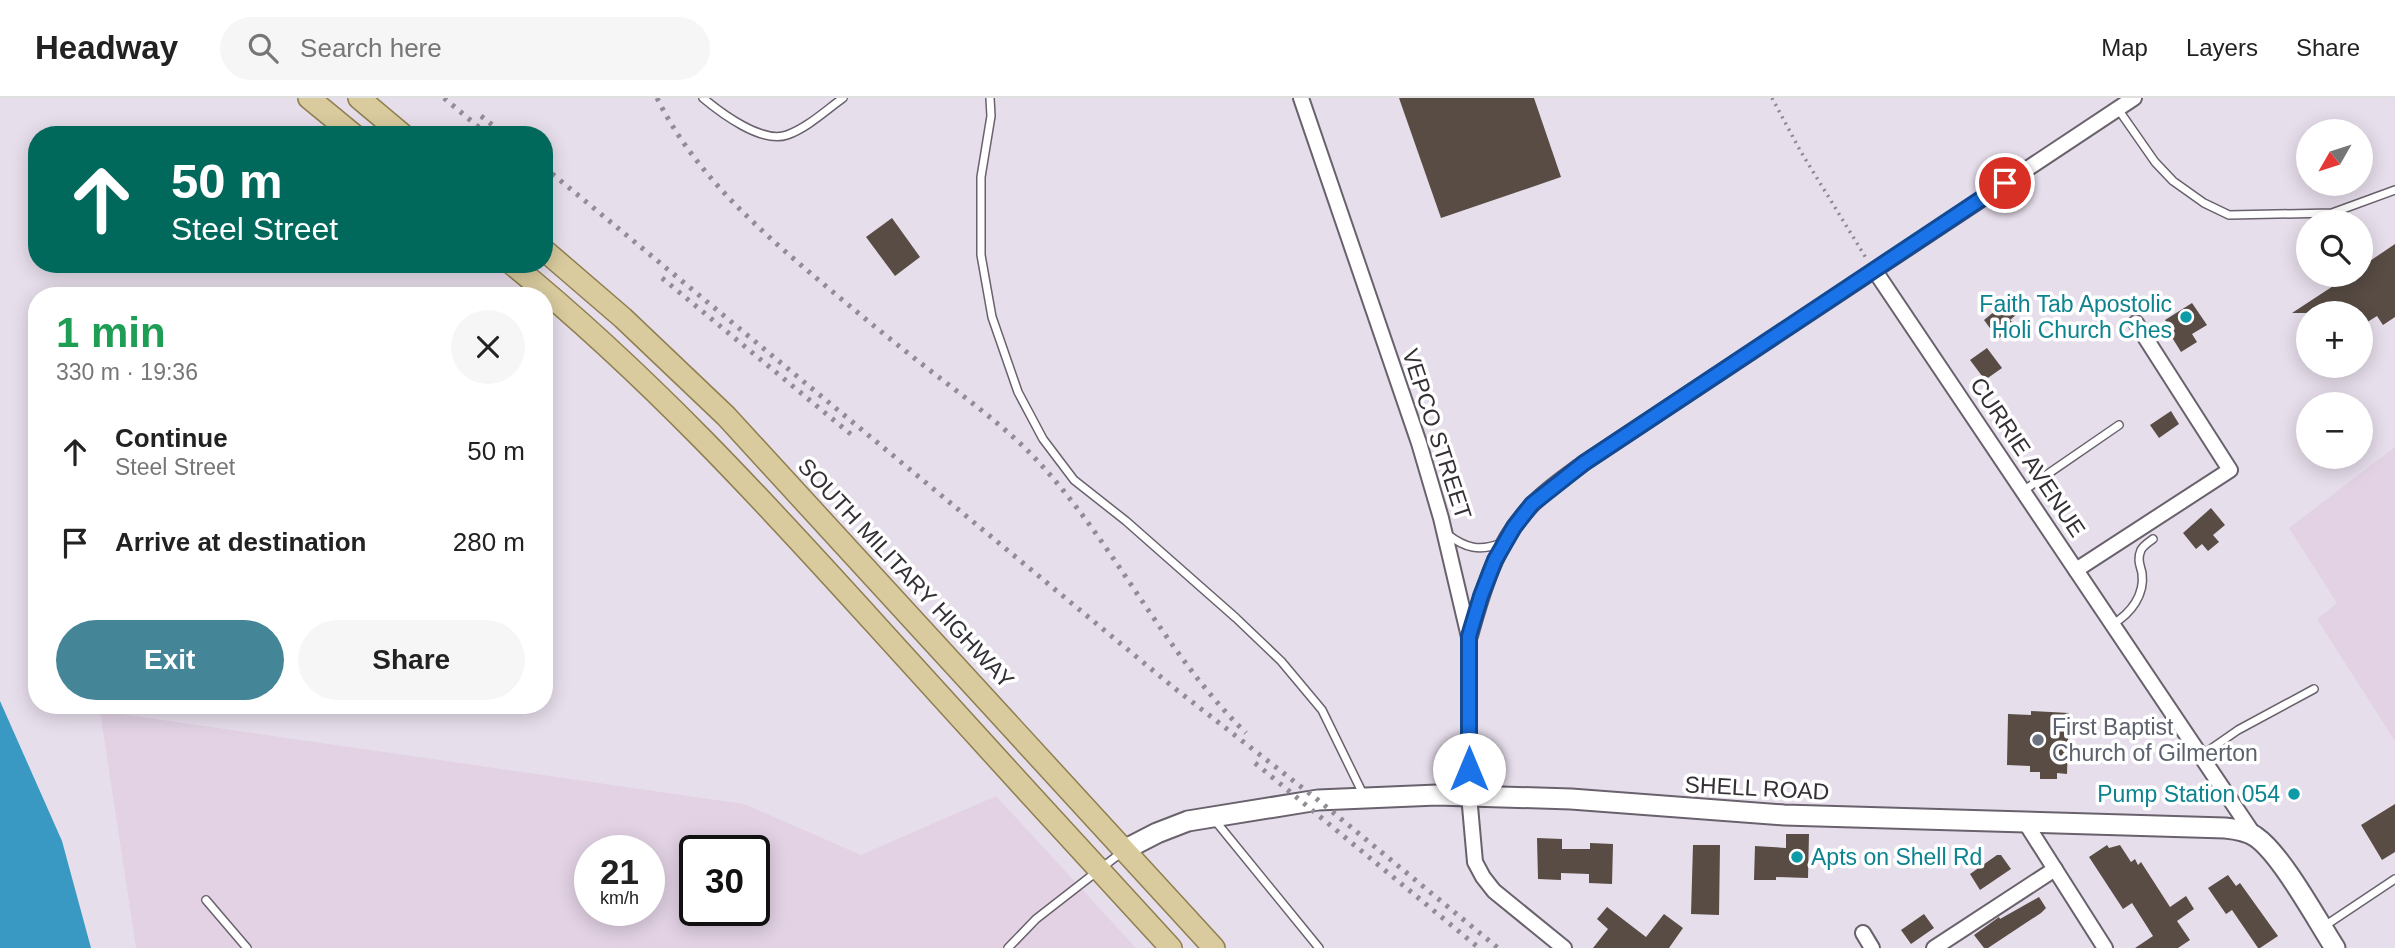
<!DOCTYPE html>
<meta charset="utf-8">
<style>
body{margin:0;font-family:Helvetica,sans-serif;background:#f6f6f6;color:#222;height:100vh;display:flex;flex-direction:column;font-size:26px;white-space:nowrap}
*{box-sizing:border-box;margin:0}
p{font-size:23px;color:#767676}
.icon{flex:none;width:38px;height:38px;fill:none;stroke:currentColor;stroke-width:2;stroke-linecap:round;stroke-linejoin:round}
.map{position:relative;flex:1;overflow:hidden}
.drawer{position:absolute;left:28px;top:189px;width:525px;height:427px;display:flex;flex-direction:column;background:#fff;border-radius:28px;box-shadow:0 4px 18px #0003}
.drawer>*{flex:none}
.guide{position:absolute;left:28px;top:28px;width:525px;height:147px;border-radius:28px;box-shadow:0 4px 18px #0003;background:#00695c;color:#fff;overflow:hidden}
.needle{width:46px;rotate:231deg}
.fabs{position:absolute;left:2296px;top:21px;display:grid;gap:14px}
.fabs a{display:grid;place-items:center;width:77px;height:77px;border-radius:50%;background:#fff;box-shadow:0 4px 18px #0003;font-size:35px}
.speed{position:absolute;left:574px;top:737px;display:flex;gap:14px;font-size:35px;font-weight:700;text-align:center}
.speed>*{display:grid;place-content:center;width:91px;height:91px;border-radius:50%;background:#fff;box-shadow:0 4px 18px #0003;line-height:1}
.speed small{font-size:18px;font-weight:400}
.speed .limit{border:4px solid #111;border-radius:10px;background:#fff;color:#111}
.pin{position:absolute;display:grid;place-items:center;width:60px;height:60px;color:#fff;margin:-30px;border:4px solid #fff;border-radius:50%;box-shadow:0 2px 7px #0007}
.me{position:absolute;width:77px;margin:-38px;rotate:0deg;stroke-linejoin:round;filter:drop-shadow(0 0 5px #0008)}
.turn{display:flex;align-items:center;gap:24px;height:147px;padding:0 28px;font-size:32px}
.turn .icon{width:91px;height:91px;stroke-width:2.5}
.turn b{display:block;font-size:49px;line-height:60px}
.round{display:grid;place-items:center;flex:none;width:74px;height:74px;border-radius:37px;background:#f6f6f6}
.summary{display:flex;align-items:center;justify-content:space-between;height:119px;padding:0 28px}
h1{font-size:42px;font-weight:700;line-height:52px;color:#1e9e55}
.cta{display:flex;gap:14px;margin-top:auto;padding:14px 28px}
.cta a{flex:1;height:80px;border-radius:42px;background:#448697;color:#fff;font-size:28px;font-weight:700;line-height:80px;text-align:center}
.cta a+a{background:#f6f6f6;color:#222}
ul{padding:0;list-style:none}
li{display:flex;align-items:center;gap:21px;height:91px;padding:0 28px}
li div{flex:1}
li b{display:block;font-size:26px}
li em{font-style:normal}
header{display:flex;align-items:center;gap:42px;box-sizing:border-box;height:98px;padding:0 35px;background:#fff;border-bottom:2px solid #e0e0e0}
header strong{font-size:33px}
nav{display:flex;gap:38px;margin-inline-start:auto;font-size:24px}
.search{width:490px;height:63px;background:#f6f6f6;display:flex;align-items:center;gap:18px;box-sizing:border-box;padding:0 24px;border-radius:38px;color:#767676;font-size:26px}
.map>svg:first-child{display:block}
.industrial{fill:#e2d2e4;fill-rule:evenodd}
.water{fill:#3999c3}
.building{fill:#584c44}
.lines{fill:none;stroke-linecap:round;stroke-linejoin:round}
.lane-casing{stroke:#69616c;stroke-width:10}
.street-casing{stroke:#69616c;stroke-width:18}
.secondary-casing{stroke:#69616c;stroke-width:23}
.primary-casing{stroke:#8e7f4f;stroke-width:24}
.path{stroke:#8d8790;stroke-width:3.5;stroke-dasharray:2 5;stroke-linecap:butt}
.lane{stroke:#fff;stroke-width:7}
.street{stroke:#fff;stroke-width:14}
.secondary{stroke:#fff;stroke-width:19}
.primary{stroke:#d9cb9e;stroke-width:21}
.rail{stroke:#928c95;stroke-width:5;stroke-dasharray:3.5 7;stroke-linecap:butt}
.route-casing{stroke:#114b97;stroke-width:18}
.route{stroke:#1a73e8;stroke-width:12}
.culture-dot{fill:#0f9aa8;stroke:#fff;stroke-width:2.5}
.worship-dot{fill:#6b7280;stroke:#fff;stroke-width:2.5}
.labels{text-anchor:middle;stroke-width:7;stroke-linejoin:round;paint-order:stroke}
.culture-label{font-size:23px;fill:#0d838f;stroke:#fff;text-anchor:end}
.street-label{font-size:23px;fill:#343035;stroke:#fff}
.worship-label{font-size:23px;fill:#5b616d;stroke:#fff;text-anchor:start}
</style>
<header>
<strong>Headway</strong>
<div class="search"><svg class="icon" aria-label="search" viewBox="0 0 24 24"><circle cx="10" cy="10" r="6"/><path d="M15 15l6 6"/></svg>Search here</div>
<nav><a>Map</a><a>Layers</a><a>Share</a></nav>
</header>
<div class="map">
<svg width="2395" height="850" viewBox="0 0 2395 850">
<rect width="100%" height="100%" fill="#e7deeb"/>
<g class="industrial">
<path d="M 2395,349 L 2395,643 L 2317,521 L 2337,505 L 2289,430 Z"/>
<path d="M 100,613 L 744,706 L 861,757 L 996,698 L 1136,850 L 136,850 ZM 590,752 L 649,752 L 649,812 L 590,812 ZM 695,752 L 754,752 L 754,812 L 695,812 Z"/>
</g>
<path class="water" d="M 0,603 L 62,743 L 91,850 L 0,850 Z"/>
<g class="building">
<path d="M 1399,0 L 1534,0 L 1561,79 L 1441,120 Z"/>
<path d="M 892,120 L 920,159 L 895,178 L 866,139 Z"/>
<path d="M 2395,146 L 2395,219 L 2383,227 L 2377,218 L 2361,228 L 2361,215 L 2292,215 L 2350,177 L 2361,177 L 2361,169 Z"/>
<path d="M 2006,204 L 2016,217 L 2010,222 L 2015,227 L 1998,241 L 1984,222 Z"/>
<path d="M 2192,205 L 2207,227 L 2192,236 L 2197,244 L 2181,254 L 2165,228 L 2168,226 L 2165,222 Z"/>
<path d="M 1987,250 L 2002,270 L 1985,282 L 1970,262 Z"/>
<path d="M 2171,313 L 2179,326 L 2159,340 L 2150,327 Z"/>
<path d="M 2211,410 L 2225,427 L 2213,437 L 2219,444 L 2208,453 L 2202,446 L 2196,451 L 2183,435 Z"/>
<path d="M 2031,613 L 2069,615 L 2067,676 L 2057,675 L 2057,681 L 2040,681 L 2040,674 L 2030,674 L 2030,668 L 2007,667 L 2008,616 L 2031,617 Z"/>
<path d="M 2395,706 L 2395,754 L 2382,762 L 2361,727 Z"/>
<path d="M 1786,736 L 1809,736 L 1808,780 L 1776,779 L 1776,782 L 1754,782 L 1755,748 L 1786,750 Z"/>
<path d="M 1537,740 L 1562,741 L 1562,751 L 1590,751 L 1590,745 L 1613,746 L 1612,786 L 1589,785 L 1589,776 L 1561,775 L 1561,782 L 1538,781 Z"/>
<path d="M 1693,747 L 1720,747 L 1719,817 L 1691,816 Z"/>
<path d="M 2107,747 L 2109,750 L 2120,747 L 2131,764 L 2135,761 L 2138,767 L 2141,764 L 2170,809 L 2186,798 L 2194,811 L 2177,823 L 2190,842 L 2178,850 L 2135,850 L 2153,838 L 2132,805 L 2123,811 L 2089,759 Z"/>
<path d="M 1997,757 L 2001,757 L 2011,771 L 1980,792 L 1970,776 Z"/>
<path d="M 2228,777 L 2236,788 L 2240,785 L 2278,838 L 2260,850 L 2258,850 L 2232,812 L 2226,816 L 2208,790 Z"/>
<path d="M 2039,799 L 2046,810 L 2041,815 L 1988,850 L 1984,850 L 1974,837 L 1999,819 L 2000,821 Z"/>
<path d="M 1607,809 L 1646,839 L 1664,816 L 1683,830 L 1669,850 L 1593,850 L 1608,831 L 1597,821 Z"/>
<path d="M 1924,816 L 1934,830 L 1911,846 L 1901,832 Z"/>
</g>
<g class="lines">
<defs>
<g id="lane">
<path d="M 703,0 C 721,15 762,46 787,37 C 807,30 825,13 843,0"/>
<path d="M 990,0 L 991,18 L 981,79 L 981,157 L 992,219 L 1018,294 L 1043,341 L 1074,382 L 1126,423 L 1236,520 L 1281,563 L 1322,612 L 1364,698"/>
<path d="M 2118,11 L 2155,64 L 2173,83 L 2204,105 L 2229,117 L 2332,115 L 2395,92"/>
<path d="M 2023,393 L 2119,327"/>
<path d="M 1447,436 C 1465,450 1480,454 1501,445"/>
<path d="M 2113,526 C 2131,515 2145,497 2142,475 C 2140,467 2137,461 2141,452 C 2143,448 2149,444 2153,441"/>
<path d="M 2202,657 L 2238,632 L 2314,591"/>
<path d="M 1213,720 L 1319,850"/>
<path d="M 206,802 L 247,850"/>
<path d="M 2323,829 L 2395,781"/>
<path d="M 1008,850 L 1036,821 L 1122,754"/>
</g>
<g id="street">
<path d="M 1301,0 L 1419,345 L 1441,420 L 1469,539 L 1469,697 L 1475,764 L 1483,779 L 1494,793 L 1564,850"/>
<path d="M 1875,173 L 2254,737"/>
<path d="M 2076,472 L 2230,372 L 2136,225"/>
<path d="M 1470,538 C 1483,491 1497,442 1533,406 C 1548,390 1567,378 1584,365 L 2134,0"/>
<path d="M 2025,724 L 2105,850"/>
<path d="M 1863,835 L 1872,850"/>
<path d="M 1934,850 L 2055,771"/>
</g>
<path id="secondary" d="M 1124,752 L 1157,735 L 1188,723 L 1318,702 L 1437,697 L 1571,701 L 1784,717 L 2225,730 C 2235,731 2248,733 2256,739 C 2281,756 2317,822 2335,850"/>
<g id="primary">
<path d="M 309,0 L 354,37"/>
<path d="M 359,0 L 403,37"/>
<path d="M 544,152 L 623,220 L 726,318 L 1214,850"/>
<path d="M 512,166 C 646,275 762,401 877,528 C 975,636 1072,743 1171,850"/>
</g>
</defs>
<use href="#lane" class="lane-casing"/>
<use href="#street" class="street-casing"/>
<use href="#secondary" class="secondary-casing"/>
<use href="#primary" class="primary-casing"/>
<path class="path" d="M 1772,0 L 1801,54 L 1866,160"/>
<use href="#lane" class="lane"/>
<use href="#street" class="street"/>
<use href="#secondary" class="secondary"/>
<use href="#primary" class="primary"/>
<g class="rail">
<path d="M 444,0 L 488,37"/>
<path d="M 657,0 C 694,75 758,131 821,184 C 859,216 897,247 936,277 C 967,301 998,324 1026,351 C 1111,436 1160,551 1246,635"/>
<path d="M 481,18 L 505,37"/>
<path d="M 544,69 L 1173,589 L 1318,702 L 1498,850"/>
<path d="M 662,180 L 853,338"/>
<path d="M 1255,665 L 1479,850"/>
</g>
</g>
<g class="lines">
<defs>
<path id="route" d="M 1469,671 L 1469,538 L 1481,498 L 1495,462 L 1514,429 L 1532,406 L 1584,365 L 2005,85"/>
</defs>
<use href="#route" class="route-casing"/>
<use href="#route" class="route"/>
</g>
<g class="culture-dot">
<circle cx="2186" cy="219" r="7"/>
<circle cx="2294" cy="696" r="7"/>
<circle cx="1797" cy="759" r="7"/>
</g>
<circle class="worship-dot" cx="2038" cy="642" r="7"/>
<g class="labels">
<g class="culture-label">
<text x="2172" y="214">Faith Tab Apostolic<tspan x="2172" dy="26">Holi Church Ches</tspan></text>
<text x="2280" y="704">Pump Station 054</text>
<text x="1811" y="767" text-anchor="start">Apts on Shell Rd</text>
</g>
<g class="street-label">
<text transform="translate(1437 336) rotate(72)" y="8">VEPCO STREET</text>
<text transform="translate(2028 359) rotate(56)" y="8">CURRIE AVENUE</text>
<text transform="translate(906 475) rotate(47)" y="8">SOUTH MILITARY HIGHWAY</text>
<text transform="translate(1757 690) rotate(3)" y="8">SHELL ROAD</text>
</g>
<g class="worship-label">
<text x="2052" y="637">First Baptist<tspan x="2052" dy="26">Church of Gilmerton</tspan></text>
</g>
</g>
</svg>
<div class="fabs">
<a><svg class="needle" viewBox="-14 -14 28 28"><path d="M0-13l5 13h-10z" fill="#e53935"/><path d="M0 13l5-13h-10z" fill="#767676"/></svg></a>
<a><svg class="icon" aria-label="search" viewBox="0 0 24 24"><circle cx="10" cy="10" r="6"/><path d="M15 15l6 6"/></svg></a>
<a>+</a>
<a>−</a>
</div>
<div class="speed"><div>21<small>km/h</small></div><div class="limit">30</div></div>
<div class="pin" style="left:2005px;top:85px;background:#d93025"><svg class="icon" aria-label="arrive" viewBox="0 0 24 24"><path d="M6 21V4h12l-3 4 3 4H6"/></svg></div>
<svg class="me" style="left:1469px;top:671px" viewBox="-20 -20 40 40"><circle r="19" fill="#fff"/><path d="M0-13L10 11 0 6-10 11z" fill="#1a73e8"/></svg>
<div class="guide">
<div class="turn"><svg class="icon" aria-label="ahead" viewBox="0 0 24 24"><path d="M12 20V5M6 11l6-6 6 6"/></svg><div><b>50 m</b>Steel Street</div></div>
</div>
<section class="drawer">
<div class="summary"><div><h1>1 min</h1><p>330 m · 19:36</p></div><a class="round"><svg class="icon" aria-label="close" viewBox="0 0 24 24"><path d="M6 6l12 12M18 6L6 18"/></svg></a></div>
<ul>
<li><svg class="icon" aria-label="ahead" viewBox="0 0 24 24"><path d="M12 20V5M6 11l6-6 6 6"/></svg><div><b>Continue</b><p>Steel Street</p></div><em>50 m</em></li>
<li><svg class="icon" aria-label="arrive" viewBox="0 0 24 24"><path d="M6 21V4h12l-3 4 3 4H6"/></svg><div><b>Arrive at destination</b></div><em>280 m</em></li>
</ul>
<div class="cta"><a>Exit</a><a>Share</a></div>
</section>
</div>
